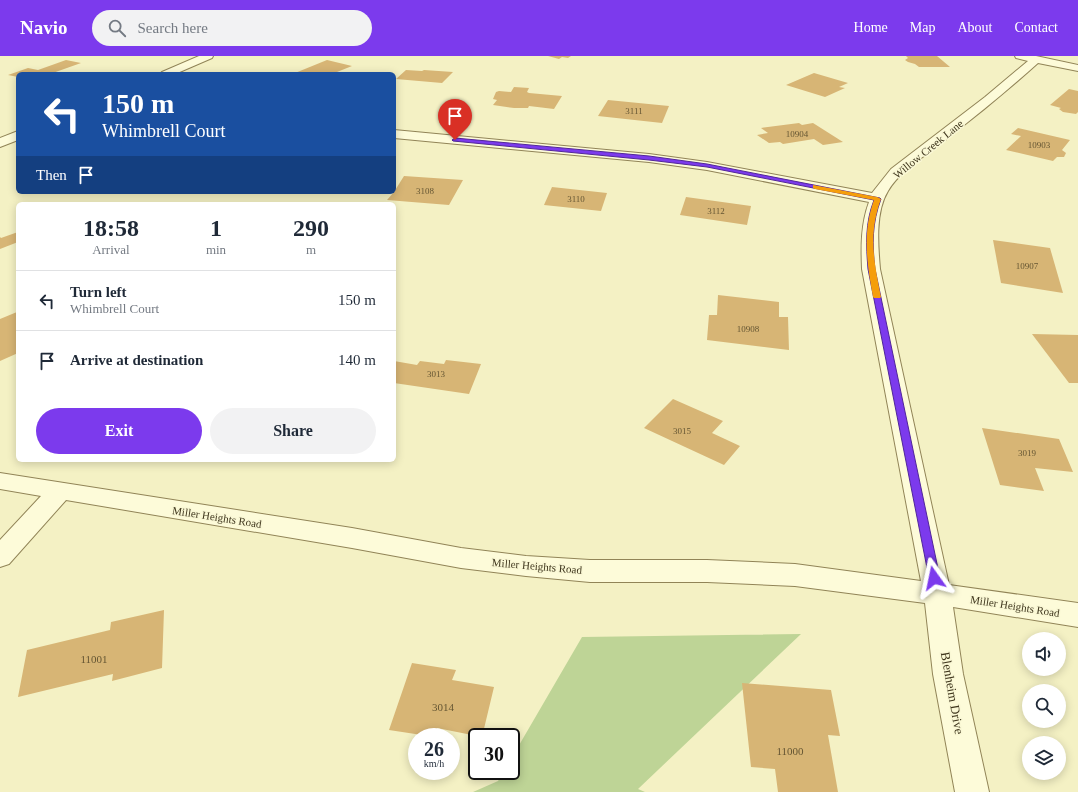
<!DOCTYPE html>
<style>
body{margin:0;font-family:Georgia,serif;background:#f2f2f3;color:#1f2937;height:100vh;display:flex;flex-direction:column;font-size:15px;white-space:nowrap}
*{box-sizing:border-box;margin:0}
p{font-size:13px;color:#747a83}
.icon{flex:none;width:22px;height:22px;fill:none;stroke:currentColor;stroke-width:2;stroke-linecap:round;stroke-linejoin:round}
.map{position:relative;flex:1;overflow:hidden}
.panel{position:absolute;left:16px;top:146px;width:380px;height:260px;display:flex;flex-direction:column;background:#fff;border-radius:6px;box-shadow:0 2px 10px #0003}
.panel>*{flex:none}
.top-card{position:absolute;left:16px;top:16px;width:380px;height:122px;border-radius:6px;box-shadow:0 2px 10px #0003;background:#1a4fa0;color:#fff;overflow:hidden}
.controls{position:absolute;left:1022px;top:576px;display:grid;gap:8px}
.controls a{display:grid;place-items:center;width:44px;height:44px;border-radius:50%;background:#fff;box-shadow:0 2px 10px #0003;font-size:20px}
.speed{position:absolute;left:408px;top:672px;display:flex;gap:8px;font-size:20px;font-weight:700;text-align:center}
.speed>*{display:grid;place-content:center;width:52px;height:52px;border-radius:50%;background:#fff;box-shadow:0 2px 10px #0003;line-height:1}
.speed small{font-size:10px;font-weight:400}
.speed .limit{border:2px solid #111;border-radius:6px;background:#fff;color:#111}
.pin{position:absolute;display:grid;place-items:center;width:34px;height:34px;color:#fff;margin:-41px -17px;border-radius:50% 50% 50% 0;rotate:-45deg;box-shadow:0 0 4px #0007}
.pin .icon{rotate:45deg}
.me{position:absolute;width:44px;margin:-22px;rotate:348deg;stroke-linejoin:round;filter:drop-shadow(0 0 3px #0008)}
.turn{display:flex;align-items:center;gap:14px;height:84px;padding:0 20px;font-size:18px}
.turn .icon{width:52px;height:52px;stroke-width:2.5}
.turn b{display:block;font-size:28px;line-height:34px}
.then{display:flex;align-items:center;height:38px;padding:0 20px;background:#0003;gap:8px;font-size:15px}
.eta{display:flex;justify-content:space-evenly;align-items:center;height:68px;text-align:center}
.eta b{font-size:24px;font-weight:700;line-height:28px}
.action{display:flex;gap:8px;margin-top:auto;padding:8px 20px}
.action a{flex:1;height:46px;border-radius:24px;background:#7c3aed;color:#fff;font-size:16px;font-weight:700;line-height:46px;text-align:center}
.action a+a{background:#f2f2f3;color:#1f2937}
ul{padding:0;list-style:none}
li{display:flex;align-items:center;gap:12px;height:60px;padding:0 20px;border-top:1px solid #e0e1e3}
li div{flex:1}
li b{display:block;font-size:15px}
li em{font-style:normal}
header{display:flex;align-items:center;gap:24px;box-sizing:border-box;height:56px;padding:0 20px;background:#7c3aed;color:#fff}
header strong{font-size:19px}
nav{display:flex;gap:22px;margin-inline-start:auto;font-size:14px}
.search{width:280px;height:36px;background:#f2f2f3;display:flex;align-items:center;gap:10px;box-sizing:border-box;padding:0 14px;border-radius:22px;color:#747a83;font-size:15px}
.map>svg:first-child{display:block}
.green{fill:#bed496}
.building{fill:#d7b575}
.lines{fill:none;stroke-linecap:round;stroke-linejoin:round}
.minor-casing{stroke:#918457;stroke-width:2}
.minor{fill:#fdfbd9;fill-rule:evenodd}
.route{fill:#7c3aed;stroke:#51269a}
.slow{fill:#f59e0b}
.labels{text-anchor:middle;stroke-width:3;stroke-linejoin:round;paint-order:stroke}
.number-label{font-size:9px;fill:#655633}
.street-label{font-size:11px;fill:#3f361d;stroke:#faf8d5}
.near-number-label{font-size:11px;fill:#655633}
.near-street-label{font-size:13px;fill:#3f361d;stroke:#faf8d5}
</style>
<header>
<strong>Navio</strong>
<div class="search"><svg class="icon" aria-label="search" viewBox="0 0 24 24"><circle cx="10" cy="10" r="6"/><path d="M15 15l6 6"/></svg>Search here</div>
<nav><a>Home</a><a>Map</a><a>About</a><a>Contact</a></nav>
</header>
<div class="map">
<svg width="1078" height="736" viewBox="0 0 1078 736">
<rect width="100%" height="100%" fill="#f4f1c4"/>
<path class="green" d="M 801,578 L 638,733 L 645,736 L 473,736 L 498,725 L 504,715 L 511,715 L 511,703 L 582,581 Z"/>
<g class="building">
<path d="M 548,0 L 571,0 L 568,2 L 562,1 L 559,3 Z"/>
<path d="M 906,0 L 937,0 L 950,11 L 919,11 L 915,8 L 908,6 L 905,4 L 908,2 Z"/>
<path d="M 66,4 L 81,7 L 50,18 L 18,18 L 18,21 L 8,19 L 28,12 L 38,14 Z"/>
<path d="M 327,4 L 352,10 L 332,18 L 295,17 Z"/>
<path d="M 406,14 L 422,15 L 424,14 L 453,16 L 442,27 L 396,23 Z"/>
<path d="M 814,17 L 848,27 L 839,31 L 845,32 L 825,41 L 786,29 Z"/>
<path d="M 514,31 L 529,32 L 527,36 L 529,37 L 562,40 L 554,53 L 529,50 L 528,52 L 514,52 L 493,49 L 497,44 L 493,43 L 496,36 L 499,35 L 511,36 Z"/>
<path d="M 1069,33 L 1078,35 L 1078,56 L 1076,58 L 1063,56 L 1059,53 L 1061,52 L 1050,49 Z"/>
<path d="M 608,44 L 669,50 L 662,67 L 598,60 Z"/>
<path d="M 799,67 L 802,69 L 813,67 L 843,86 L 823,89 L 814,83 L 783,88 L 780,86 L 769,87 L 757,79 L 768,77 L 761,72 Z"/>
<path d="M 1018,72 L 1070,84 L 1062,94 L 1066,97 L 1064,101 L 1057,101 L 1053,105 L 1006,94 L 1021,80 L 1011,78 Z"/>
<path d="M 404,120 L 463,124 L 449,149 L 387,144 L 394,136 Z"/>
<path d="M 552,131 L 607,137 L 601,155 L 544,149 Z"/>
<path d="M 686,141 L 751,150 L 747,169 L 680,159 Z"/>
<path d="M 18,176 L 18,186 L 0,193 L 0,181 L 1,182 Z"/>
<path d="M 993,184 L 1050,192 L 1063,237 L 1001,227 Z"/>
<path d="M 718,239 L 779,246 L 779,261 L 788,261 L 789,294 L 707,284 L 709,259 L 717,259 Z"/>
<path d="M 17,256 L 18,297 L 0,305 L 0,263 Z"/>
<path d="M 1032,278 L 1078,279 L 1078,327 L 1069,327 Z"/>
<path d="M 446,304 L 481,308 L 469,338 L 394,327 L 394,305 L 417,309 L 420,305 L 444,308 Z"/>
<path d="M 673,343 L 723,365 L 712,377 L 740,390 L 724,409 L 644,372 Z"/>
<path d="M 982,372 L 1059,383 L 1073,416 L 1035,412 L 1044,435 L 1000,429 Z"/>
<path d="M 164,554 L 162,612 L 112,625 L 113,618 L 18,641 L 27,594 L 110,574 L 111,566 Z"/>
<path d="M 412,607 L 456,614 L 452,624 L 494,631 L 482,681 L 437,672 L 435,681 L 389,674 Z"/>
<path d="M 742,627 L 831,634 L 840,680 L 828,679 L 838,736 L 778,736 L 775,713 L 751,711 Z"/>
</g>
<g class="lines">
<defs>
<g id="minor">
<path d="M 199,0 L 213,0 L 212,2 L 175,18 L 160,18 L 162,16 Z"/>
<path d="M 1015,0 L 1036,0 L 1078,9 L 1078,15 L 1038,7 C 1009,33 980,57 949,81 C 930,97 900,114 888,135 C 875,156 878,190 880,213 L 949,529 L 1078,547 L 1078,571 L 953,551 L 963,618 L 989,736 L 955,736 L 933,618 L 925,547 L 795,530 L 707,526 L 590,526 L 526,520 L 461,512 L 352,492 L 66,444 L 9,508 L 0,511 L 0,484 L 41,440 L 0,433 L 0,417 L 352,472 L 461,492 L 526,500 L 590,504 L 707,504 L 795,508 L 921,525 L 862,213 C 861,190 861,168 869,146 L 707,114 L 649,106 L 394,82 L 394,74 L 649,98 L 707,106 L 872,137 L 891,113 L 985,41 L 1028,5 L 1016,2 Z"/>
<path d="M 18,75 L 18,84 L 0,91 L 0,82 Z"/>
</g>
</defs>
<use href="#minor" class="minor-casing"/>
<use href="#minor" class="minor"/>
</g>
<path class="route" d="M 455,82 L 649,100 L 707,108 L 880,142 L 881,143 C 872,167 872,188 875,213 L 940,522 L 938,526 L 934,527 L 930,526 L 929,522 L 868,213 C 866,189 865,167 874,144 L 707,111 L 649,104 L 453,85 L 452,84 Z"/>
<path class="slow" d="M 813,129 L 877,141 L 881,143 C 868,178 874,206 881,241 L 880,242 L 874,242 L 873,241 C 867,208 862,177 874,144 L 815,133 L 813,132 Z"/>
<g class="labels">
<g class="number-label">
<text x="634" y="58">3111</text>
<text x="797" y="81">10904</text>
<text x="1039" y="92">10903</text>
<text x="425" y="138">3108</text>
<text x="576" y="146">3110</text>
<text x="716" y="158">3112</text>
<text x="1027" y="213">10907</text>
<text x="748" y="276">10908</text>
<text x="436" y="321">3013</text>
<text x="682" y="378">3015</text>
<text x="1027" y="400">3019</text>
</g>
<g class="street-label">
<text transform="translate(928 93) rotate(-39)" y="4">Willow Creek Lane</text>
<text transform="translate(217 461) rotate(9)" y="4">Miller Heights Road</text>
<text transform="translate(537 510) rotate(5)" y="4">Miller Heights Road</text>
<text transform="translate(1015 550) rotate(9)" y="4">Miller Heights Road</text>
</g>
<g class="near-number-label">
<text x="94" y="607">11001</text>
<text x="443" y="655">3014</text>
<text x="790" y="699">11000</text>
</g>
<g class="near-street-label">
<text transform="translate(953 637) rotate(80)" y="5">Blenheim Drive</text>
</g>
</g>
</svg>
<div class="controls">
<a><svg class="icon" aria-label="sound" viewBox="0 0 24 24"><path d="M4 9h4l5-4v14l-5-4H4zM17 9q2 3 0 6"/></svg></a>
<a><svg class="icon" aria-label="search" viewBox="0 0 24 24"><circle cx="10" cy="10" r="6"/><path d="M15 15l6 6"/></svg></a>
<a><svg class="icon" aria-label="layers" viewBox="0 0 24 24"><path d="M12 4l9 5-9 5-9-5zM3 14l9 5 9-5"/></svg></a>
</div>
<div class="speed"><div>26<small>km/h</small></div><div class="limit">30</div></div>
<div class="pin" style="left:455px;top:84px;background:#d93025"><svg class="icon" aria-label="arrive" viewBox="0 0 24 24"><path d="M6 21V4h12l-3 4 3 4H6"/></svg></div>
<svg class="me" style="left:934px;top:522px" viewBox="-20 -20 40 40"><path d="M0-17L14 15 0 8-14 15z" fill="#7c3aed" stroke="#fff" stroke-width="4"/></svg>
<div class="top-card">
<div class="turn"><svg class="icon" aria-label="left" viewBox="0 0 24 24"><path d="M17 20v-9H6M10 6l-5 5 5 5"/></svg><div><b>150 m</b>Whimbrell Court</div></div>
<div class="then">Then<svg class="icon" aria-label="arrive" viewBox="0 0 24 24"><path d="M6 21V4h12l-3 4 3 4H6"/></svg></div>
</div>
<section class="panel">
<div class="eta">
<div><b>18:58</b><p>Arrival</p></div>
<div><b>1</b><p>min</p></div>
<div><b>290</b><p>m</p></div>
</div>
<ul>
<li><svg class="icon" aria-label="left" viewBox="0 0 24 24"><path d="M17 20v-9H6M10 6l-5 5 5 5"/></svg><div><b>Turn left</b><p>Whimbrell Court</p></div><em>150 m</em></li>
<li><svg class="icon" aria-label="arrive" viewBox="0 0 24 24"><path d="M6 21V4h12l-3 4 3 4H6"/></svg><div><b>Arrive at destination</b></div><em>140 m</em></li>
</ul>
<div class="action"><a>Exit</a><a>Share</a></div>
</section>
</div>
